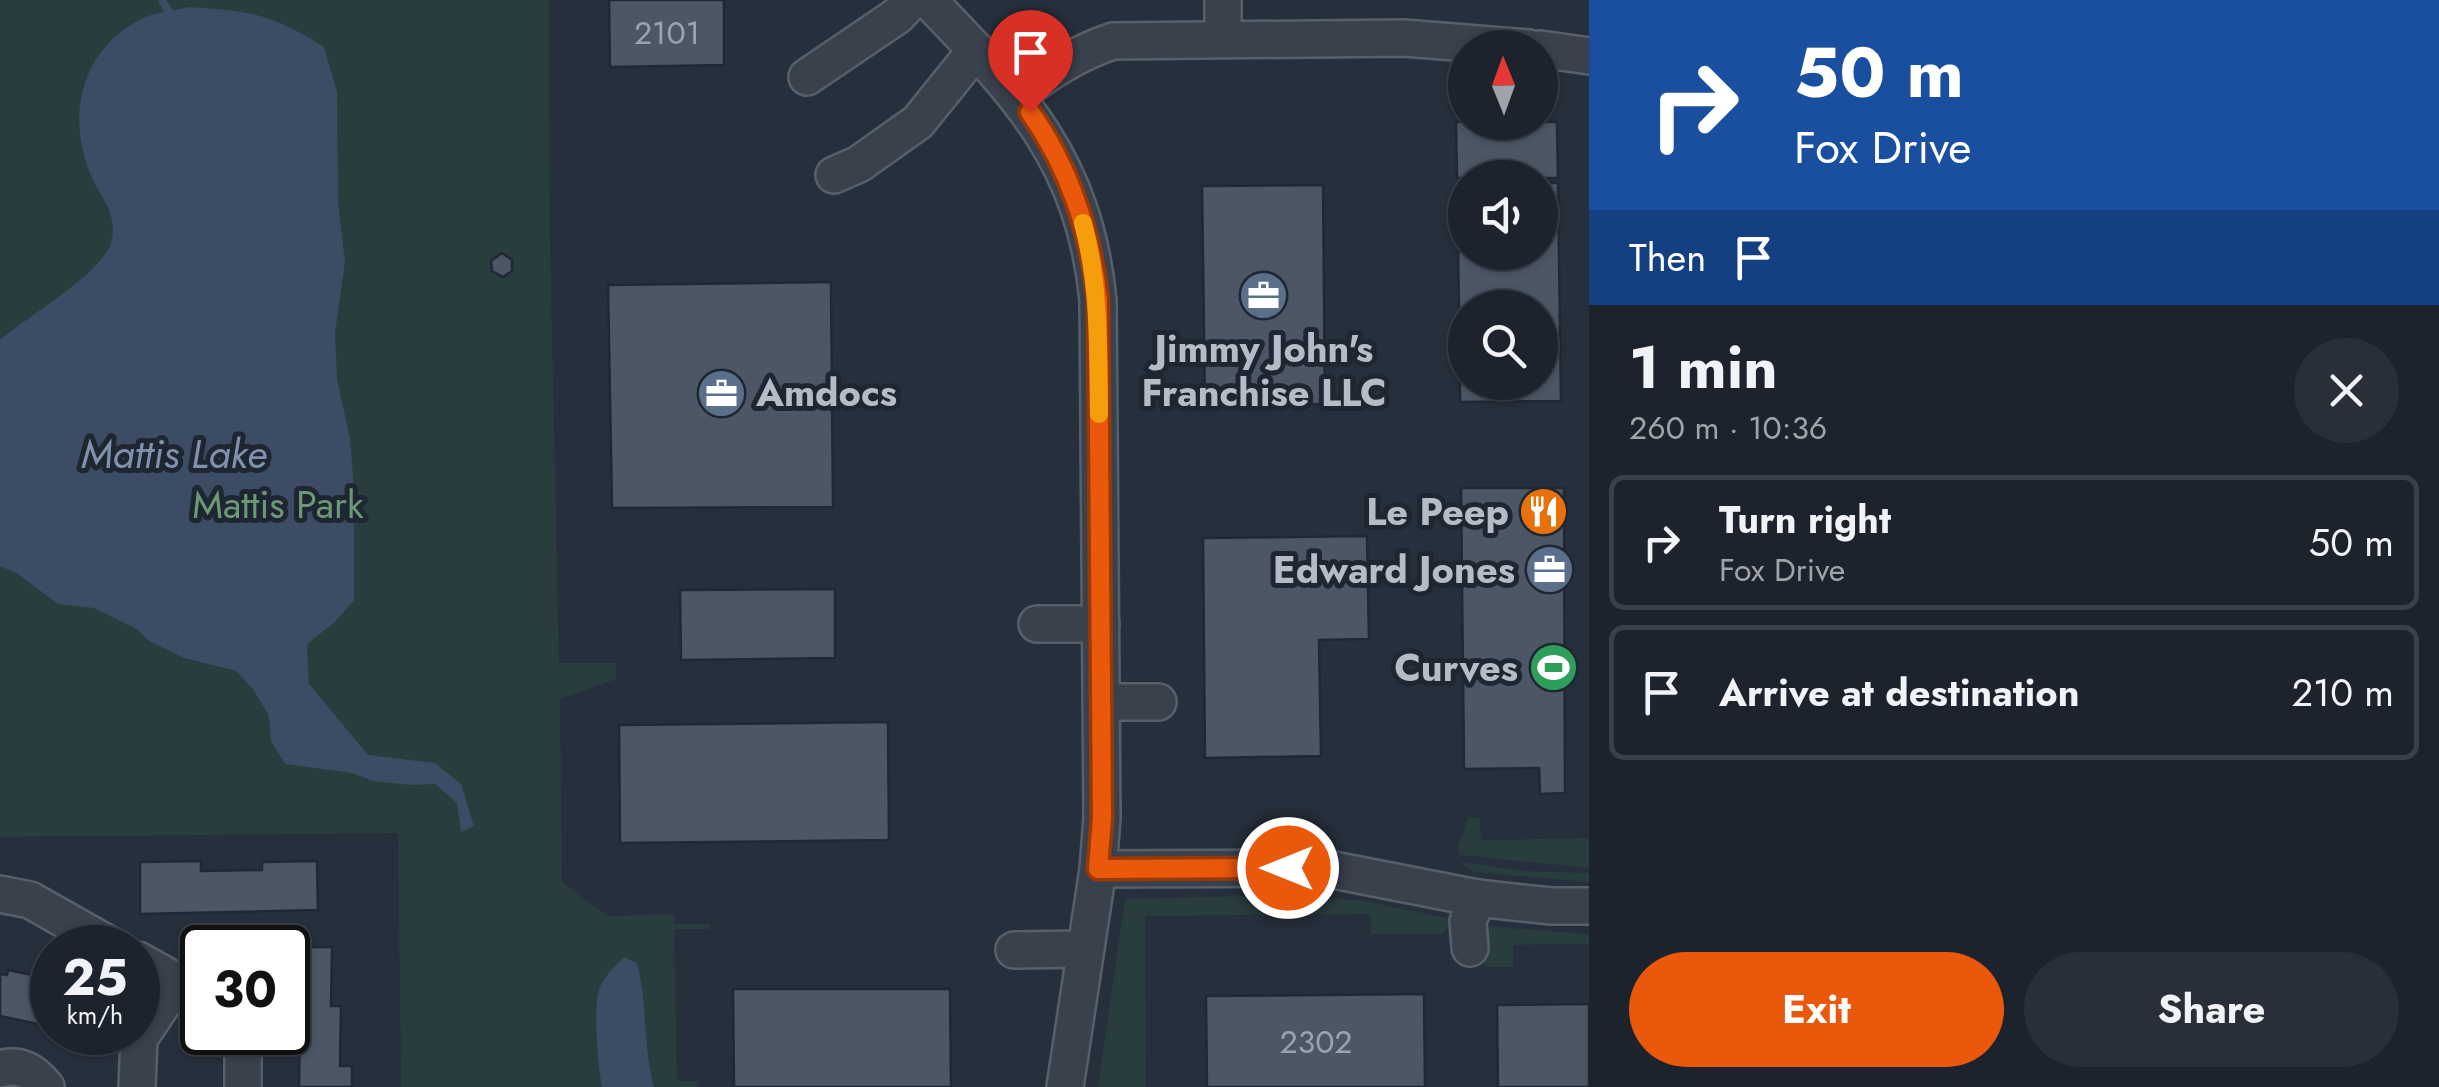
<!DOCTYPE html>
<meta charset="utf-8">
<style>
body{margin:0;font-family:Jost,sans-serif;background:#292f39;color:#f1f3f6;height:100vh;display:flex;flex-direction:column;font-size:38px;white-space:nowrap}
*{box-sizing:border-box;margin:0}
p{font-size:32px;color:#a0a4aa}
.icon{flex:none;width:55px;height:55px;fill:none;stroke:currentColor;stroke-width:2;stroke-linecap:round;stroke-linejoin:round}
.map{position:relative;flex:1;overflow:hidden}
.side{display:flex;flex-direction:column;background:#1c232d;width:850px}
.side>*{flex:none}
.guide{background:#1a4fa0;color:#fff;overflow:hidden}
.needle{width:65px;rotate:359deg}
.tools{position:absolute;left:1448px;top:30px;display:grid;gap:20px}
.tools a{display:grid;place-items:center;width:110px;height:110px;border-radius:50%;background:#1c232d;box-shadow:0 2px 8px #0004,0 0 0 2px #3a4049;font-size:50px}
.speed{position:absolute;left:30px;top:925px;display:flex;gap:20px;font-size:50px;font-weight:700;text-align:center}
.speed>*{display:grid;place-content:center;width:130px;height:130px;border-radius:50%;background:#1c232d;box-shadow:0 2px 8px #0004,0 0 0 2px #3a4049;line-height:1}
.speed small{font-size:25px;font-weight:400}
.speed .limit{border:5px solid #111;border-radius:15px;background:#fff;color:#111}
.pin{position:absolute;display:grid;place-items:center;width:85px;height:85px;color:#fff;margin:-102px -42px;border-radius:50% 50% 50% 0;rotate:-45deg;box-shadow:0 0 10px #0007}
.pin .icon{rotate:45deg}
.me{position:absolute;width:110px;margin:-55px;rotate:270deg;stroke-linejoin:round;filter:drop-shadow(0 0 8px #0008)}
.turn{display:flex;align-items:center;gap:35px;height:210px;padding:0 40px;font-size:45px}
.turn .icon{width:130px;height:130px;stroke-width:2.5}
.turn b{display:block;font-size:70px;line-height:85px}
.then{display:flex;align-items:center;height:95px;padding:0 40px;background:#0003;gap:20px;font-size:38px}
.round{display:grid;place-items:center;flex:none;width:105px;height:105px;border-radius:52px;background:#292f39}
.overview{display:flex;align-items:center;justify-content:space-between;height:170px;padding:0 40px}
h1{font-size:60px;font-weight:700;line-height:75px}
.primary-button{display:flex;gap:20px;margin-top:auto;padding:20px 40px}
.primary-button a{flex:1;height:115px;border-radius:60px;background:#ea580c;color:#fff;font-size:40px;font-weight:700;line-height:115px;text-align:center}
.primary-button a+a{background:#292f39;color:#f1f3f6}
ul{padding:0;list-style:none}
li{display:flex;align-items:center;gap:30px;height:135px;margin:0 20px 15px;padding:0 20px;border:5px solid #3a4049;border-radius:15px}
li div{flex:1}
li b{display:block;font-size:38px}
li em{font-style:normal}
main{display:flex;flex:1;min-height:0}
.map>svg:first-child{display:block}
.green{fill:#293c3e}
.water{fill:#3c4c64}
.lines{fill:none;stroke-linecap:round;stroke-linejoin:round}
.stream{stroke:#3c4c64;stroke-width:8}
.building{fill:#4c5665;stroke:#202833;stroke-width:2.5}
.minor-casing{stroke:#575f6a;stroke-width:40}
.minor{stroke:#39414c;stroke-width:35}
.route-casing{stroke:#983908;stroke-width:25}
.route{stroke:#ea580c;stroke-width:18}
.slow{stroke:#f59e0b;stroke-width:18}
.labels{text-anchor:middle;stroke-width:10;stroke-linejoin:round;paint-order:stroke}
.number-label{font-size:32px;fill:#9ba2af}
.poi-label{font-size:38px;font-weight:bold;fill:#b5bcc8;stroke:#1e2631;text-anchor:end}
.park-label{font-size:38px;fill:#6e9778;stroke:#1e2631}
.water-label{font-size:40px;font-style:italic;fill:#7f91ad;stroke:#1e2631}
</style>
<main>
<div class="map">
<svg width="1589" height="1087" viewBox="0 0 1589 1087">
<rect width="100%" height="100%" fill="#262f3c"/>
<g class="green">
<path d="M 0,0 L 549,0 L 550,236 L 559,663 L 616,663 L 616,679 L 560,699 L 562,882 L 608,916 L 674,914 L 675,924 L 709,924 L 709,929 L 674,929 L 677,1081 L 698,1081 L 698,1087 L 654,1087 C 643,1046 648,1004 637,963 C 610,1009 589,1031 602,1087 L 401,1087 L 398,833 L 0,837 Z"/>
<path d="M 1468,817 L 1480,818 L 1481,840 L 1589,838 L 1589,868 L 1460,855 L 1458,847 Z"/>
<path d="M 1460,862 L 1526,871 L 1589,873 L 1589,882 L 1473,872 Z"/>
<path d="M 1277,895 L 1360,900 L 1452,919 L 1443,934 L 1371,934 L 1370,914 L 1145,916 L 1146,1087 L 1098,1087 L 1125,899 Z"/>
<path d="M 1483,926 L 1589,934 L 1589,944 L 1513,945 L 1513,967 L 1484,967 Z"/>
</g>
<g class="water">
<path d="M 188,7 C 250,11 270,13 324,47 L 337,92 L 338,201 L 345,262 L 335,333 L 337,379 L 350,439 L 354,488 L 354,600 L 335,622 L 307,644 L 309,684 L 368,755 L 435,763 L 461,784 L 474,826 L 461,832 L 457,803 L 435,784 L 411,785 L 373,781 L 352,773 L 285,764 L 271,741 L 269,716 L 253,689 L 236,671 L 184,658 L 149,641 L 137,629 L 94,608 L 58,604 L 18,574 L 0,566 L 0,340 C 26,317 107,271 112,239 C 117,211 100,198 91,175 C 65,114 82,48 143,18 C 156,12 174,11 188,7 Z"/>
<path d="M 624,957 L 637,963 C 648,1004 643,1046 654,1087 L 602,1087 C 598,1070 593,1005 599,990 C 604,976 614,967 624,957 Z"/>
</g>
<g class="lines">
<path class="stream" d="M 162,0 L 169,12"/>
</g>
<g class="building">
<path d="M 609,0 L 724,0 L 724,65 L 610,67 Z"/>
<path d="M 1456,122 L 1557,122 L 1558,178 L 1457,178 Z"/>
<path d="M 1540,183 L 1558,183 L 1561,401 L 1460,402 L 1460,382 L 1540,382 L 1540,308 L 1459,308 L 1458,252 L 1540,252 Z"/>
<path d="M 1323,185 L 1325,404 L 1205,405 L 1202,186 Z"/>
<path d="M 502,253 L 512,260 L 512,271 L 503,277 L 492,271 L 491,261 Z"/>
<path d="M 831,282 L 833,507 L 612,508 L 608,285 Z"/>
<path d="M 1461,488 L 1564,488 L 1565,793 L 1540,794 L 1539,768 L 1464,769 Z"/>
<path d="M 1367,536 L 1369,639 L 1319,640 L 1321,756 L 1205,758 L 1203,538 Z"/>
<path d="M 835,589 L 835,658 L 681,660 L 680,590 Z"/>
<path d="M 888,722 L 889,840 L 620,843 L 619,725 Z"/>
<path d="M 201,861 L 201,871 L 262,870 L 262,862 L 317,861 L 318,910 L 140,914 L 140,862 Z"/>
<path d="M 288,947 L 332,947 L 331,1006 L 341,1006 L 340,1066 L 352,1066 L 352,1087 L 299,1087 L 300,1010 L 288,1010 Z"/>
<path d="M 8,970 L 52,979 L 52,1027 L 0,1016 L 0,974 L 7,975 Z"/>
<path d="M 733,989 L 950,989 L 951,1087 L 734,1087 Z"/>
<path d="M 1424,994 L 1425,1087 L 1207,1087 L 1206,996 Z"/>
<path d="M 1589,1004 L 1589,1087 L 1498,1087 L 1497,1005 Z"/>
</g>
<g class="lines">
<defs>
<g id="minor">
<path d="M 928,0 C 1020,95 1084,161 1098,300 L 1102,818 L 1098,869 L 1065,1087"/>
<path d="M 1223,0 L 1223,38"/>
<path d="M 1540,49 L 1589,56"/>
<path d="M 807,77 L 897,16 L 912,0"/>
<path d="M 1018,95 C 1048,72 1077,53 1113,41 L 1404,38 L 1529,48"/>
<path d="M 834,175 L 859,164 L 918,122 L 976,50"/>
<path d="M 1037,624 L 1101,624"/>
<path d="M 1101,702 L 1158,702"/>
<path d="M 1098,869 L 1323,868 L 1477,898 L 1551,906 L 1589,906"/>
<path d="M 0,894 L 30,900 L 115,948"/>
<path d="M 1470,948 L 1468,921 L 1477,898"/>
<path d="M 1014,950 L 1085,949"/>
<path d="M 138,960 L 202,996"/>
<path d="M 0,1069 C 20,1063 33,1071 46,1087"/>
<path d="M 137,1087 L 139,1039 L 177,982"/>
<path d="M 243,1087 L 243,1032"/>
</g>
</defs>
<use href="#minor" class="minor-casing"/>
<use href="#minor" class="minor"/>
</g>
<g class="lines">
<defs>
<path id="route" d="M 1030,112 C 1069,167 1091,234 1098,300 L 1102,818 L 1098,869 L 1288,868"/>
</defs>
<use href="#route" class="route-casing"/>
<use href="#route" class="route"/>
<path class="slow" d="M 1083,223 C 1100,287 1098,349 1099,414"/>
</g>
<defs>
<symbol id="office-disc" viewBox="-11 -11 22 22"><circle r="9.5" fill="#5c6f8a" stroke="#1e2631"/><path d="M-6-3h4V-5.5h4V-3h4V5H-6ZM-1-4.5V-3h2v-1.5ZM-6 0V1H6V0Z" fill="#fff"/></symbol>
<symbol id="restaurant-disc" viewBox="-11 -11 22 22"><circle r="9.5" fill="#e8710a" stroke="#1e2631"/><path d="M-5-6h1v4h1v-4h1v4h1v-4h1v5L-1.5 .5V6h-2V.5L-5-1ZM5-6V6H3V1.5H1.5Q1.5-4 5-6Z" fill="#fff"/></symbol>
<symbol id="stadium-disc" viewBox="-11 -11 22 22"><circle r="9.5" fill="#2e9e5b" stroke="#1e2631"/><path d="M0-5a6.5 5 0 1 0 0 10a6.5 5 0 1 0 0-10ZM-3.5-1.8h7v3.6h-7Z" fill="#fff"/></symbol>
</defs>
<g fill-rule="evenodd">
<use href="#office-disc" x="1236" y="268" width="55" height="55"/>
<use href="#office-disc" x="694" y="366" width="55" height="55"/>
<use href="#restaurant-disc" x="1516" y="484" width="55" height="55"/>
<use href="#office-disc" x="1522" y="542" width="55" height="55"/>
<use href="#stadium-disc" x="1526" y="640" width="55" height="55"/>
</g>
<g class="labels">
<g class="number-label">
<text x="667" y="44">2101</text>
<text x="1316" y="1053">2302</text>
</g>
<g class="poi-label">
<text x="1264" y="362" text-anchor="middle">Jimmy John's<tspan x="1264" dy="44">Franchise LLC</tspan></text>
<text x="756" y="406" text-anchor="start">Amdocs</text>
<text x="1509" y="525">Le Peep</text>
<text x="1515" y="583">Edward Jones</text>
<text x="1518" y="681">Curves</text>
</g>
<g class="park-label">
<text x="278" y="518">Mattis Park</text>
</g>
<g class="water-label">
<text x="174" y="468">Mattis Lake</text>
</g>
</g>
</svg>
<div class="tools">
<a><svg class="needle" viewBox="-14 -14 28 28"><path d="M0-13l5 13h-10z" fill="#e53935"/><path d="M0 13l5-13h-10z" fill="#a0a4aa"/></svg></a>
<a><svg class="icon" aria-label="sound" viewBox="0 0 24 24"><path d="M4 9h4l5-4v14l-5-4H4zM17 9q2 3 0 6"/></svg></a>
<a><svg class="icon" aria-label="search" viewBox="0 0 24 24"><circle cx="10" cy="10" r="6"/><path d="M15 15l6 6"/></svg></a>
</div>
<div class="speed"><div>25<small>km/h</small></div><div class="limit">30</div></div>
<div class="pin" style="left:1030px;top:112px;background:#d93025"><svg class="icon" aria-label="arrive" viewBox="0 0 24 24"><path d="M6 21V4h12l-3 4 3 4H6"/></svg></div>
<svg class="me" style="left:1288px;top:868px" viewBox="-20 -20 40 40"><circle r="17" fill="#ea580c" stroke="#fff" stroke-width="3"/><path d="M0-11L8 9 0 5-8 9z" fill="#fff"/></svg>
</div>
<section class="side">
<div class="guide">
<div class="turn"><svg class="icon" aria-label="right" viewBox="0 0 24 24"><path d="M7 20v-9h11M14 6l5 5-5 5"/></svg><div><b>50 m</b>Fox Drive</div></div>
<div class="then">Then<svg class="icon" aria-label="arrive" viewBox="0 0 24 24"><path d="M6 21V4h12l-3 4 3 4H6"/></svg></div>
</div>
<div class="overview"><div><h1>1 min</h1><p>260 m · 10:36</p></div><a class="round"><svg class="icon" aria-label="close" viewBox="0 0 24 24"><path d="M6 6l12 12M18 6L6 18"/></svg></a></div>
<ul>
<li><svg class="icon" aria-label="right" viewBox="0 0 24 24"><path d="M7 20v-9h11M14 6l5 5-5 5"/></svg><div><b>Turn right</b><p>Fox Drive</p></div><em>50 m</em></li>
<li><svg class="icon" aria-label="arrive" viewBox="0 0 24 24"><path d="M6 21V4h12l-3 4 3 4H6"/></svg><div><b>Arrive at destination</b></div><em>210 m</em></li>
</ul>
<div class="primary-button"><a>Exit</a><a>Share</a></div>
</section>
</main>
